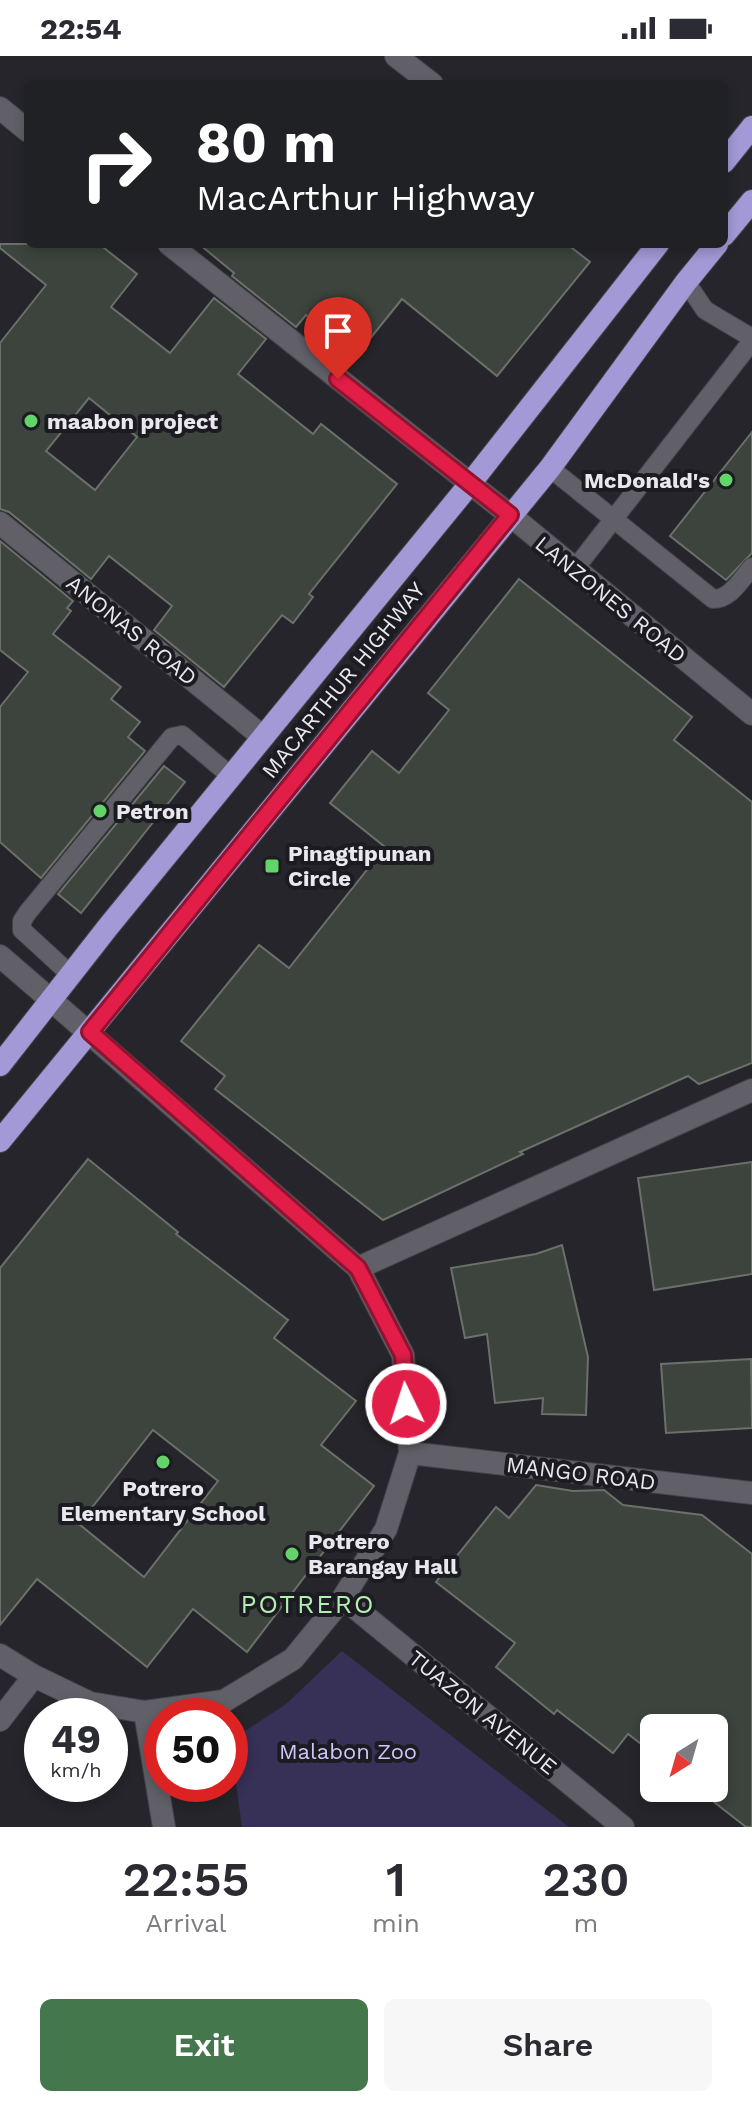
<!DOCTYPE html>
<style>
body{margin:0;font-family:"Work Sans",sans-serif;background:#f7f7f7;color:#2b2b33;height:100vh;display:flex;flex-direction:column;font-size:30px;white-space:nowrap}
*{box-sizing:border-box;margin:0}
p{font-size:26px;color:#7c7c81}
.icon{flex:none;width:44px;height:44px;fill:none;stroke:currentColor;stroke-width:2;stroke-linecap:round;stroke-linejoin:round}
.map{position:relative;height:1771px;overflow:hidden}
.details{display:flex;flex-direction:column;background:#fff;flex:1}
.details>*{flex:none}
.banner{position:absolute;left:24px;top:24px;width:704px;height:168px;border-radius:12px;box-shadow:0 4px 12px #0003;background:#202124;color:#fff;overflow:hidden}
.needle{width:52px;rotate:217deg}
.controls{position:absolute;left:640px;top:1658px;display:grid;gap:16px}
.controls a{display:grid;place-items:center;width:88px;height:88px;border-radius:12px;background:#fff;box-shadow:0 4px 12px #0003;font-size:40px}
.speed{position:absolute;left:24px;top:1642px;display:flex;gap:16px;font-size:40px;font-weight:700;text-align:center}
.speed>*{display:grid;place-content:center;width:104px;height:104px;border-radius:50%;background:#fff;box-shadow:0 4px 12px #0003;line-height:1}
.speed small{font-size:20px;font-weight:400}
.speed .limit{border:12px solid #d22;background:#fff;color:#111}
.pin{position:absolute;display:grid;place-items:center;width:68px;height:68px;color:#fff;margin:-82px -34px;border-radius:50% 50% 50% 0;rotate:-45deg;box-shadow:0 0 8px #0007}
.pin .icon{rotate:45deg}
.me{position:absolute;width:88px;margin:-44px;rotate:356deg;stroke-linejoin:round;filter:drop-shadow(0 0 6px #0008)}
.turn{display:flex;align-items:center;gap:28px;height:168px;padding:0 40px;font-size:36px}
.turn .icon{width:104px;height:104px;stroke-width:2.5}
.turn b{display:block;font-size:56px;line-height:68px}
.eta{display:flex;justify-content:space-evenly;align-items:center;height:136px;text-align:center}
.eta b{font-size:48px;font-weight:600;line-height:56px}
.cta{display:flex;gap:16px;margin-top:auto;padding:16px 40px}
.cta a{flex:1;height:92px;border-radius:12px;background:#44774b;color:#fff;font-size:32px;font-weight:600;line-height:92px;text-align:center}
.cta a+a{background:#f7f7f7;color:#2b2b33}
.status{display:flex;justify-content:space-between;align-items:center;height:56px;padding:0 40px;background:#fff;direction:ltr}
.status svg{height:22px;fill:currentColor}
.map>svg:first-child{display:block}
.green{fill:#373057}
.building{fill:#3d433d;stroke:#6a706a;stroke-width:2;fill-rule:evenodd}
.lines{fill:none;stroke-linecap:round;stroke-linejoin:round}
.service-casing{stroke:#434348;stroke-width:20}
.minor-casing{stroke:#434348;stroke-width:24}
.secondary-casing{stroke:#434348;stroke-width:24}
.trunk-casing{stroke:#434348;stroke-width:24}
.service{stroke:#616068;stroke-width:18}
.minor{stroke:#616068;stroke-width:22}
.secondary{stroke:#616068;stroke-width:22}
.trunk{stroke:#a299d6;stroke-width:22}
.route-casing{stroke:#92132f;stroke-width:20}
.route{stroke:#e11d48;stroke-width:14}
.poi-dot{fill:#63d469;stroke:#1c1b21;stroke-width:3}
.labels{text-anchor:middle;stroke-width:8;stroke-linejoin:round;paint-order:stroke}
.poi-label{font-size:22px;font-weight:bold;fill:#e9e9ed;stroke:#1c1b21;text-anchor:start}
.street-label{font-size:22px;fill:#e9e9ed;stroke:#1c1b21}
.park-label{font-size:22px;fill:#cdc7f8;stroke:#1c1b21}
.quarter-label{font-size:26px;letter-spacing:2px;fill:#b3eeb3;stroke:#1c1b21}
</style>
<div class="status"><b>22:54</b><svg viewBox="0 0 49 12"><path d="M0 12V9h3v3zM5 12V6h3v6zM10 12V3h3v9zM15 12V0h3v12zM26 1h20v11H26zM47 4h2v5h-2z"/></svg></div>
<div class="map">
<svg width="752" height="1771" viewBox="0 0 752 1771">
<rect width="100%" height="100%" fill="#26252b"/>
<path class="green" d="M 342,1595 L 569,1771 L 242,1771 L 230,1685 L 286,1648 Z"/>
<g class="building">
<path d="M 0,188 L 99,188 L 137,218 L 111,251 L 170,297 L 214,242 L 266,283 L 238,318 L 313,378 L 321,368 L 397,428 L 309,538 L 313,541 L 293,567 L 282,559 L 224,631 L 154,574 L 172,550 L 109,500 L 91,523 L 9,456 L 0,453 L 0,287 L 46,229 L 0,192 ZM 89,342 L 137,381 L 95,434 L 46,395 Z"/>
<path d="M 199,188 L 567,188 L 590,206 L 497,320 L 402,243 L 356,300 L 306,259 L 296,271 L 232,220 L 234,217 Z"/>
<path d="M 752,376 L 752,497 L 726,524 L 670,480 Z"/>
<path d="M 0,485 L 73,545 L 67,552 L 71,555 L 53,578 L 121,631 L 111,643 L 140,666 L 128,681 L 145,695 L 41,822 L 0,786 L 0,651 L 28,616 L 0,594 Z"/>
<path d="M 519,523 L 692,661 L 674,684 L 752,746 L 752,1007 L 699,1028 L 688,1020 L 520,1096 L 523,1098 L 383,1164 L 215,1033 L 225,1020 L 181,985 L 259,889 L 289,912 L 385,791 L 330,747 L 372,695 L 399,717 L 449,654 L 428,637 Z"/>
<path d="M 164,710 L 185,726 L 81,857 L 58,838 Z"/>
<path d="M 88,1103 L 178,1176 L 176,1178 L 288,1264 L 274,1282 L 356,1345 L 321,1389 L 374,1430 L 247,1596 L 193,1553 L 147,1611 L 37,1523 L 0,1569 L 0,1212 ZM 153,1374 L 218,1425 L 144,1521 L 79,1468 Z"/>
<path d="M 752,1106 L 752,1218 L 654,1234 L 638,1122 Z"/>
<path d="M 562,1189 L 588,1301 L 586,1359 L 542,1358 L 543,1342 L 495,1347 L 487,1278 L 465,1282 L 451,1212 L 536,1198 Z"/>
<path d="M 751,1303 L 752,1372 L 666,1377 L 661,1308 Z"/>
<path d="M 536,1429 L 573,1435 L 604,1434 L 623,1449 L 702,1459 L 752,1498 L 752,1771 L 746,1771 L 714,1746 L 714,1672 L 654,1672 L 654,1698 L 628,1678 L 613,1697 L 557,1654 L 554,1658 L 496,1611 L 515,1587 L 436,1526 L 496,1451 L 509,1462 Z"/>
</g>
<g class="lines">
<defs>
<g id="service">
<path d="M 686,226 L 705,254 L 752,282"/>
<path d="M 550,412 L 713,543 C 731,543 741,523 752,511"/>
<path d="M 574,514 L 752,285"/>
<path d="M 71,919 L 22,874 L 22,865 L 28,856 L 172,681 L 182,679 L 232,721"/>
</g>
<g id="minor">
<path d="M 396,0 L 432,28"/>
<path d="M 0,52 L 28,75"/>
<path d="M 169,188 L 510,459 L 752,658"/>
<path d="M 0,467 L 263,681"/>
<path d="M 0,900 L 51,944"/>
<path d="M 358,1212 L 752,1034"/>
<path d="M 410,1397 L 752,1437"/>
<path d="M 0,1664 L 34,1620"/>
</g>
<g id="secondary">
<path d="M 343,1542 L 623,1771"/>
<path d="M 0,1599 L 34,1620 L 90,1647 L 145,1656 L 224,1645 L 293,1603 L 343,1542 L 386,1473 L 410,1397 L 403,1299 L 358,1212 L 51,944"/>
<path d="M 145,1656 L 164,1771"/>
</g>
<g id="trunk">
<path d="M 724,106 L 752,71"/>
<path d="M 724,179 L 752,145"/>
<path d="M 0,1009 L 108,871 L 469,429 L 658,188"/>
<path d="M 0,1085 L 550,412 L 686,226 L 717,188"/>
</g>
</defs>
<use href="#service" class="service-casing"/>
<use href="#minor" class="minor-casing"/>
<use href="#secondary" class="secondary-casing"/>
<use href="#trunk" class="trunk-casing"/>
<use href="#service" class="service"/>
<use href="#minor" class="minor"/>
<use href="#secondary" class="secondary"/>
<use href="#trunk" class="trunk"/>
</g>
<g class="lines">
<defs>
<path id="route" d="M 338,323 L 510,459 L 90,976 L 358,1212 L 403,1299 L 406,1348"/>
</defs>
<use href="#route" class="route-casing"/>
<use href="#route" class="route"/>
</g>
<g class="poi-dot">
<circle cx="31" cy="365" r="8"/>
<circle cx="726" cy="424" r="8"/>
<circle cx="100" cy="755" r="8"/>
<rect x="264" y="802" width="16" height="16" rx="4"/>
<circle cx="163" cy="1406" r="8"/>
<circle cx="292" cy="1498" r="8"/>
</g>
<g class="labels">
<g class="poi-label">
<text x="47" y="373">maabon project</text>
<text x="710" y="432" text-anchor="end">McDonald's</text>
<text x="116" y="763">Petron</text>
<text x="288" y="805">Pinagtipunan<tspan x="288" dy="25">Circle</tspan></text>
<text x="163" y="1440" text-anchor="middle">Potrero<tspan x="163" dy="25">Elementary School</tspan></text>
<text x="308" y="1493">Potrero<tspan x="308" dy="25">Barangay Hall</tspan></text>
</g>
<g class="street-label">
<text transform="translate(611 543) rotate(39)" y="8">LANZONES ROAD</text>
<text transform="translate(132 574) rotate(39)" y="8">ANONAS ROAD</text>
<text transform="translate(343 624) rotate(-51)" y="8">MACARTHUR HIGHWAY</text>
<text transform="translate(581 1417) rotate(7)" y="8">MANGO ROAD</text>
<text transform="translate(483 1656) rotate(39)" y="8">TUAZON AVENUE</text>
</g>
<g class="park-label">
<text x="348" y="1703">Malabon Zoo</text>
</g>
<g class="quarter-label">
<text x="308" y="1557">POTRERO</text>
</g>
</g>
</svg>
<div class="controls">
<a><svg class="needle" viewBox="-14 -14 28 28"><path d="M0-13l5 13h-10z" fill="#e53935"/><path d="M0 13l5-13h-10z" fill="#7c7c81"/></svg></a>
</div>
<div class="speed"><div>49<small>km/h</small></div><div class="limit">50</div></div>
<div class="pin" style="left:338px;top:323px;background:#d93025"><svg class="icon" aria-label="arrive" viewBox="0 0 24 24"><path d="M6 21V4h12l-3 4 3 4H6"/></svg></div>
<svg class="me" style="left:406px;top:1348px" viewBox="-20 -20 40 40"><circle r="17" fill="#e11d48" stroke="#fff" stroke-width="3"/><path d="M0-11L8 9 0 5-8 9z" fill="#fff"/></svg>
<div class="banner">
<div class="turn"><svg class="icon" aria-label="right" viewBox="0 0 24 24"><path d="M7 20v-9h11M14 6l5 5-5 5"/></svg><div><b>80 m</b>MacArthur Highway</div></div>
</div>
</div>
<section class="details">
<div class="eta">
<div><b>22:55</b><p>Arrival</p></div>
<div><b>1</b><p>min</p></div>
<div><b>230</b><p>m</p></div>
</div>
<div class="cta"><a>Exit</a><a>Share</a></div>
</section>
